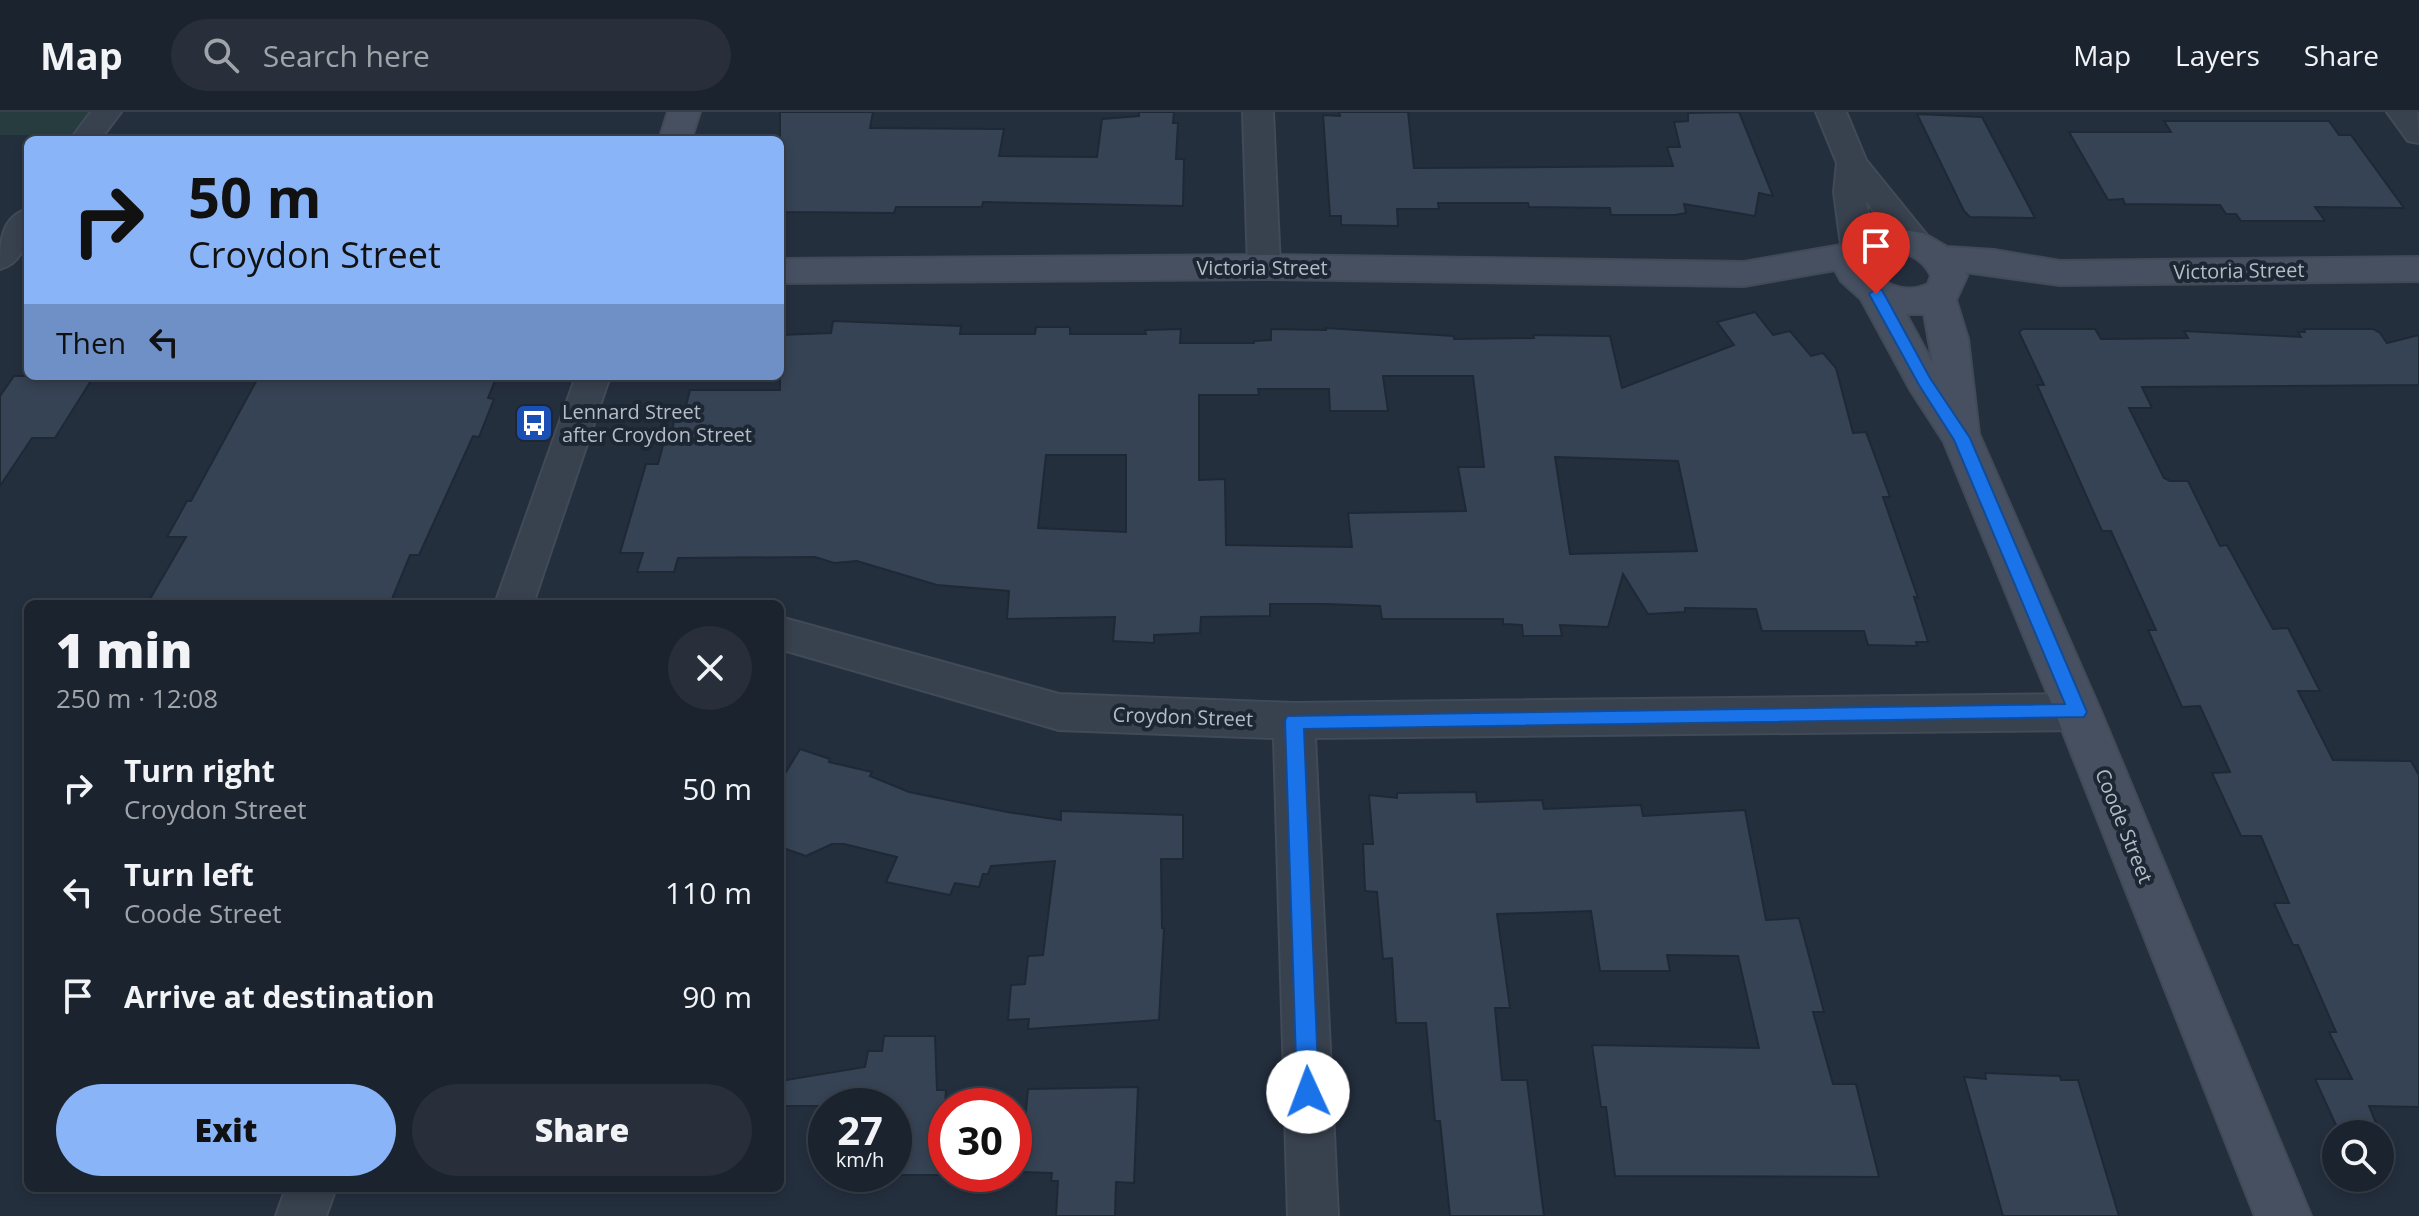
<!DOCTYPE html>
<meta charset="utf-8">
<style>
body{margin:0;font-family:"Open Sans",sans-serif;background:#282f3a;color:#f1f3f6;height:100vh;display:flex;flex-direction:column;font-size:30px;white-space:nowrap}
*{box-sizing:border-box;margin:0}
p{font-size:26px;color:#a0a4aa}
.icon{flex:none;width:44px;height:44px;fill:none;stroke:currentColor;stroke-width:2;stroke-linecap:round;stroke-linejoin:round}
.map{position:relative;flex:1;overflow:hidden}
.side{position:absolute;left:24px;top:488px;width:760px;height:592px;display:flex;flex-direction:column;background:#1b232e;border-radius:12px;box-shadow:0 4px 12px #0003,0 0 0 2px #39404a}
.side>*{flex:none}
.hud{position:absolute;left:24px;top:24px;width:760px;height:244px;border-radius:12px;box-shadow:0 4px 12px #0003,0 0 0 2px #39404a;background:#8ab4f8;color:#111;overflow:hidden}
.controls{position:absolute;left:2322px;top:1008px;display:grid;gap:16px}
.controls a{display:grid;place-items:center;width:72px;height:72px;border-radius:50%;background:#1b232e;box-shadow:0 4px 12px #0003,0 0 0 2px #39404a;font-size:40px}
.speed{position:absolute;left:808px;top:976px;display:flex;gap:16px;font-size:40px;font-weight:700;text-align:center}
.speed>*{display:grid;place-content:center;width:104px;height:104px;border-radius:50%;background:#1b232e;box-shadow:0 4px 12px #0003,0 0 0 2px #39404a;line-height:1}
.speed small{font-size:20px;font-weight:400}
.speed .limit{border:12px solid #d22;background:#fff;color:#111}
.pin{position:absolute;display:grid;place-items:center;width:68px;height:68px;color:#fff;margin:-82px -34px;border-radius:50% 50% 50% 0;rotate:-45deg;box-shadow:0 0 8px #0007}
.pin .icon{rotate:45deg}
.me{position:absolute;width:88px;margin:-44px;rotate:358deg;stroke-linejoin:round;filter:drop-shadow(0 0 6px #0008)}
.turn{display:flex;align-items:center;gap:28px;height:168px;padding:0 32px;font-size:36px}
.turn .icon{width:104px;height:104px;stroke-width:2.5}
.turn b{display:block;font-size:56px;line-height:68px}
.then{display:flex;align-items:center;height:76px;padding:0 32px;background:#0003;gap:16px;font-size:30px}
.round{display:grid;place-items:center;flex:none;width:84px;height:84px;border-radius:42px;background:#282f3a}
.summary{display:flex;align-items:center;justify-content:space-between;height:136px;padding:0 32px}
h1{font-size:48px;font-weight:800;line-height:60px}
.cta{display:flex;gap:16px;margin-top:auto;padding:16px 32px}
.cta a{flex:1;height:92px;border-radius:48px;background:#8ab4f8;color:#111;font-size:32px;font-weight:800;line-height:92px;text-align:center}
.cta a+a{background:#282f3a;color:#f1f3f6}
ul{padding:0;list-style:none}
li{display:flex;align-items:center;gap:24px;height:104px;padding:0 32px}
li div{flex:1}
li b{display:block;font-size:30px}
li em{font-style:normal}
header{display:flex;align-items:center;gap:48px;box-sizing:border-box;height:112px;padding:0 40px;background:#1b232e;border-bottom:2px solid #39404a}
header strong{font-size:38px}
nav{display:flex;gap:44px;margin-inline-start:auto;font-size:28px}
.search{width:560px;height:72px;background:#282f3a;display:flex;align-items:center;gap:20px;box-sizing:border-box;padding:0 28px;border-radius:44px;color:#a0a4aa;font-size:30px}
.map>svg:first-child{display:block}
.green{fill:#263c3f}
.building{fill:#364354;stroke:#1f2835;stroke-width:2;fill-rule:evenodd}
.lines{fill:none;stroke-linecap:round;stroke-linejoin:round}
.street-casing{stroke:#414a57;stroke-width:4}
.secondary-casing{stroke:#414a57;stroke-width:4}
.street{fill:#38414e;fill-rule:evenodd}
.secondary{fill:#465061;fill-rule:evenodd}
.route{fill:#1a73e8;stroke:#114b97;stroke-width:2}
.labels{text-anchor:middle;stroke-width:8;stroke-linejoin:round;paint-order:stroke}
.street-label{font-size:20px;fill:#b4bcc9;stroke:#1d2633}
.poi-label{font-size:20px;fill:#b4bcc9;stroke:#1d2633;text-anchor:start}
</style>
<header>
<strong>Map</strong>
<div class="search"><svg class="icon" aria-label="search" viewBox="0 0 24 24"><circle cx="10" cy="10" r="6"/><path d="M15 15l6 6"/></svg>Search here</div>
<nav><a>Map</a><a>Layers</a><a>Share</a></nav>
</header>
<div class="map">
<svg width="2419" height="1104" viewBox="0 0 2419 1104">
<rect width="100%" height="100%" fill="#242f3e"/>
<path class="green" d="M 0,0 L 106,0 L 88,23 L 0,23 Z"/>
<g class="building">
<path d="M 780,0 L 873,0 L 870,16 L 1004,17 L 999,44 L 1097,45 L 1102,7 L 1139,4 L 1139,0 L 1174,0 L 1173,11 L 1178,11 L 1176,47 L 1184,47 L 1183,94 L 983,90 L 982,95 L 896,95 L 894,101 L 780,100 Z"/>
<path d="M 1339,0 L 1408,0 L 1414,56 L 1673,54 L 1667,35 L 1680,35 L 1674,10 L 1688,9 L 1688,1 L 1739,0 L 1773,84 L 1759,81 L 1755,104 L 1684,92 L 1686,101 L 1675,103 L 1611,103 L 1610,96 L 1529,95 L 1528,91 L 1438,91 L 1439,97 L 1397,97 L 1398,114 L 1341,113 L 1341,104 L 1330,104 L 1323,3 L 1340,4 Z"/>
<path d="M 1917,2 L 1982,5 L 2035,106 L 1970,105 L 1964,99 Z"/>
<path d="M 2164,9 L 2329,9 L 2339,23 L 2351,23 L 2404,96 L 2315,95 L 2325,109 L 2241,109 L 2236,102 L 2226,102 L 2220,93 L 2125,92 L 2123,87 L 2108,88 L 2069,20 L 2171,20 Z"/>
<path d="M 1755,200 L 1773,223 L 1790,219 L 1811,244 L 1823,241 L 1836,256 L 1853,321 L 1866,320 L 1890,385 L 1883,385 L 1918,486 L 1914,485 L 1928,530 L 1916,530 L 1917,534 L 1868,533 L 1864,519 L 1762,519 L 1756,497 L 1685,496 L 1685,500 L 1648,502 L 1623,462 L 1608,515 L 1560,513 L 1562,524 L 1523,524 L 1522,513 L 1503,512 L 1503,507 L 1382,507 L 1380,494 L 1325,492 L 1270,492 L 1270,504 L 1201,505 L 1200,521 L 1154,523 L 1154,531 L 1113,529 L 1115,505 L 1007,507 L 1009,479 L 937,473 L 857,449 L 834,451 L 815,445 L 678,446 L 674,460 L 637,460 L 643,441 L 620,441 L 646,352 L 658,352 L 667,318 L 672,318 L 676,301 L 684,301 L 690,278 L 780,278 L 780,223 L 831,221 L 833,209 L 961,214 L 960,222 L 1035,222 L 1036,215 L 1070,215 L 1070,222 L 1146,222 L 1145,218 L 1181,217 L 1180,231 L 1254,231 L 1254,229 L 1271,228 L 1271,217 L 1326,218 L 1326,216 L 1454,224 L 1454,227 L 1534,226 L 1533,223 L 1610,224 L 1622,276 L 1734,233 L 1717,210 ZM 1383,264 L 1473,264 L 1484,355 L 1458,355 L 1466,399 L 1348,401 L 1352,435 L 1226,433 L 1225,367 L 1199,368 L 1199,283 L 1259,283 L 1258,277 L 1329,277 L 1330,299 L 1388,299 ZM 1046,343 L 1126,343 L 1126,420 L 1038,416 ZM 1555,345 L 1678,349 L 1697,439 L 1570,442 Z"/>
<path d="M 2023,217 L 2095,217 L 2101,227 L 2188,226 L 2184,219 L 2301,225 L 2298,220 L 2305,220 L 2304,217 L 2373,217 L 2380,221 L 2387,231 L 2419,223 L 2419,273 L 2142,275 L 2152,296 L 2129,296 L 2164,366 L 2170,369 L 2188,369 L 2220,434 L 2227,433 L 2273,517 L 2288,516 L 2320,579 L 2298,579 L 2333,648 L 2411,649 L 2419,663 L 2419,995 L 2369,994 L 2381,1023 L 2340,1022 L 2315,967 L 2352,967 L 2329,920 L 2336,920 L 2298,833 L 2293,833 L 2274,791 L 2289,791 L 2261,724 L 2241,724 L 2212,661 L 2230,660 L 2200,594 L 2182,595 L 2148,518 L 2156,518 L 2111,419 L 2102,419 L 2037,273 L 2044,273 L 2019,220 Z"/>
<path d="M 14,264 L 94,264 L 55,326 L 32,326 L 0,374 L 0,284 Z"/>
<path d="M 259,264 L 497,264 L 488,286 L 494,287 L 479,325 L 473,324 L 419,443 L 410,443 L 390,492 L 147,492 L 186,425 L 167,425 L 187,389 L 191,389 Z"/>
<path d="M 800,637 L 830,647 L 829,650 L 872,660 L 870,664 L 909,680 L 1007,700 L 1061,708 L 1061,699 L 1183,703 L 1183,747 L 1161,747 L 1162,816 L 1164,816 L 1159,908 L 1028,917 L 1029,907 L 1008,908 L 1011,873 L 1025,872 L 1028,844 L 1043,843 L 1055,749 L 991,754 L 988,762 L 983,762 L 979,775 L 955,771 L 950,783 L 886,770 L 897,745 L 844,732 L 832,732 L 806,744 L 780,735 L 780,670 Z"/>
<path d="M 1476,680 L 1477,690 L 1542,688 L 1544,697 L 1641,693 L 1643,704 L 1745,698 L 1766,808 L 1799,806 L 1824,900 L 1813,900 L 1833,972 L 1856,972 L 1879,1065 L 1615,1064 L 1606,995 L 1601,995 L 1592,933 L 1759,936 L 1738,844 L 1667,843 L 1670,859 L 1600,859 L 1591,799 L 1497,802 L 1510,896 L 1495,896 L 1502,968 L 1527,968 L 1544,1104 L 1450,1104 L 1440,1009 L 1435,1009 L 1426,911 L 1396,911 L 1392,846 L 1383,847 L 1377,780 L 1365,779 L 1363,732 L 1373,732 L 1369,683 L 1397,686 L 1397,681 Z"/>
<path d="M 884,924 L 935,924 L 937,978 L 946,978 L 941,1063 L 894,1063 L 894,994 L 780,994 L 780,969 L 865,955 L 868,939 L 882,939 Z"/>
<path d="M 1985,961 L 2060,964 L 2061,968 L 2078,968 L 2119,1104 L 2003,1104 L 1964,965 L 1986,967 Z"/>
<path d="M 1138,975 L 1134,1071 L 1116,1070 L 1115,1104 L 1056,1104 L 1058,1069 L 1051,1069 L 1052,1061 L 1020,1060 L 1028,977 Z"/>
</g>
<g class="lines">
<defs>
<g id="street">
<path d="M 91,0 L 121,0 L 100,28 L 70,28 Z"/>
<path d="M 1243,0 L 1273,0 L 1280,155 L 1275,163 L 1264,166 L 1253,163 L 1248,155 Z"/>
<path d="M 1816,0 L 1846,0 L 1866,48 L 1934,132 L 1929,140 C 1900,148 1882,109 1866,89 L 1873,133 L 1868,141 L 1857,144 L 1846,141 L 1841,133 L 1834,80 L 1837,51 Z"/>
<path d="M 2387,0 L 2417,0 L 2419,31 L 2408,29 Z"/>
<path d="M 28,97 C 28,121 28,149 0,157 C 0,132 0,105 28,97 Z"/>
<path d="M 576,264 L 610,264 L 533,492 L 495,492 Z"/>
<path d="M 780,505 L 1059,582 L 1294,591 L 2078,582 L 2092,588 L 2098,600 L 2092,612 L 2078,618 L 1315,626 L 1338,1104 L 1288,1104 L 1274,626 L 1059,618 L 780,537 Z"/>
<path d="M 286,1076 L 336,1076 L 326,1104 L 276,1104 Z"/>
</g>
<g id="secondary">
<path d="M 668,0 L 700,0 L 691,28 L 659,28 Z"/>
<path d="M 1878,114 L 1923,121 L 1947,135 L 1994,138 L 2060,149 L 2419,145 L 2419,169 L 2060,173 L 1965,160 L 1967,164 L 1956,188 L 1968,227 L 1979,322 L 2101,600 L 2311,1104 L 2255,1104 L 2055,600 L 1944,330 L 1911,279 L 1861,187 L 1841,169 L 1835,158 L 1744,174 L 1264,167 L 780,171 L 780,147 L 1264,143 L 1744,150 L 1841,133 L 1845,126 ZM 1882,138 C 1903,138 1922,144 1931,164 L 1928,172 C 1905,183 1875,172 1868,147 ZM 1906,202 L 1924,202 L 1933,252 Z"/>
</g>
</defs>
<use href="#street" class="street-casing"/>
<use href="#secondary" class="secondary-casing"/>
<use href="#street" class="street"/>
<use href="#secondary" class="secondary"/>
</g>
<path class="route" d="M 1876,177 L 1882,178 L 1930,266 L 1970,326 L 2087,600 L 2084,605 L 1304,617 L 1319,980 L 1316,988 L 1308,991 L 1300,988 L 1297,980 L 1285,609 L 1287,604 L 2065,592 L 1954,328 L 1919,273 L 1869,182 Z"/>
<defs>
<symbol id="bus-square" viewBox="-11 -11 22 22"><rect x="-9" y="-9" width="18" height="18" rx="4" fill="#1a4fb4" stroke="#1d2633"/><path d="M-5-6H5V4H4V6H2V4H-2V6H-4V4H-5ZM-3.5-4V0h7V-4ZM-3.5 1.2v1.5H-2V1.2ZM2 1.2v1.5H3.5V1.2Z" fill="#fff"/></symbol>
</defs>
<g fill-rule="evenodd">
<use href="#bus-square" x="512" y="289" width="44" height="44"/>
</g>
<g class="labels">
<g class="street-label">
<text x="1262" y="163">Victoria Street</text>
<text transform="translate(2239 159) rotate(-1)" y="7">Victoria Street</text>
<text transform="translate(1183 605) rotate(2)" y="7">Croydon Street</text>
<text transform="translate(2124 714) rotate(68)" y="7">Coode Street</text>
</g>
<g class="poi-label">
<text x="562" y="307">Lennard Street<tspan x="562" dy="23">after Croydon Street</tspan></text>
</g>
</g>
</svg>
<div class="controls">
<a><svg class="icon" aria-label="search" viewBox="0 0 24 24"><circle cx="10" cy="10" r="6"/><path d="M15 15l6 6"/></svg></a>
</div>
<div class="speed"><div>27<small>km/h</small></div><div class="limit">30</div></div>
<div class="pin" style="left:1876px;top:182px;background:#d93025"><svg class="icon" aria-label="arrive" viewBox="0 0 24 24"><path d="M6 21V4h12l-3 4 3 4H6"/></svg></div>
<svg class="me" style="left:1308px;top:980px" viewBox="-20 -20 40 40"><circle r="19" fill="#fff"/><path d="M0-13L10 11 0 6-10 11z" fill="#1a73e8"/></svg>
<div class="hud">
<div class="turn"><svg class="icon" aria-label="right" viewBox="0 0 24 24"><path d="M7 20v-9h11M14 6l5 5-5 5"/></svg><div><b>50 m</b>Croydon Street</div></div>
<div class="then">Then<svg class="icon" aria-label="left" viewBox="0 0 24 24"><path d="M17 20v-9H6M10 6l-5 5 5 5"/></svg></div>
</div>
<section class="side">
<div class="summary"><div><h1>1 min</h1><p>250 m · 12:08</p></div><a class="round"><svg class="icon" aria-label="close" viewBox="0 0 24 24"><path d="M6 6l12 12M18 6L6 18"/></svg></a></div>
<ul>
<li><svg class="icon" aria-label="right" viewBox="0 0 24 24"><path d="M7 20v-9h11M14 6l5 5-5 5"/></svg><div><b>Turn right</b><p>Croydon Street</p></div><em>50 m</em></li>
<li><svg class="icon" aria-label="left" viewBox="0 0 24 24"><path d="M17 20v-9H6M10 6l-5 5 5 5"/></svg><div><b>Turn left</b><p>Coode Street</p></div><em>110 m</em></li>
<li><svg class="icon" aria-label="arrive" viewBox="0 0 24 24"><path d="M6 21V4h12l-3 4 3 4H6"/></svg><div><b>Arrive at destination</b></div><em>90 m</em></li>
</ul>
<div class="cta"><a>Exit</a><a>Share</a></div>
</section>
</div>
